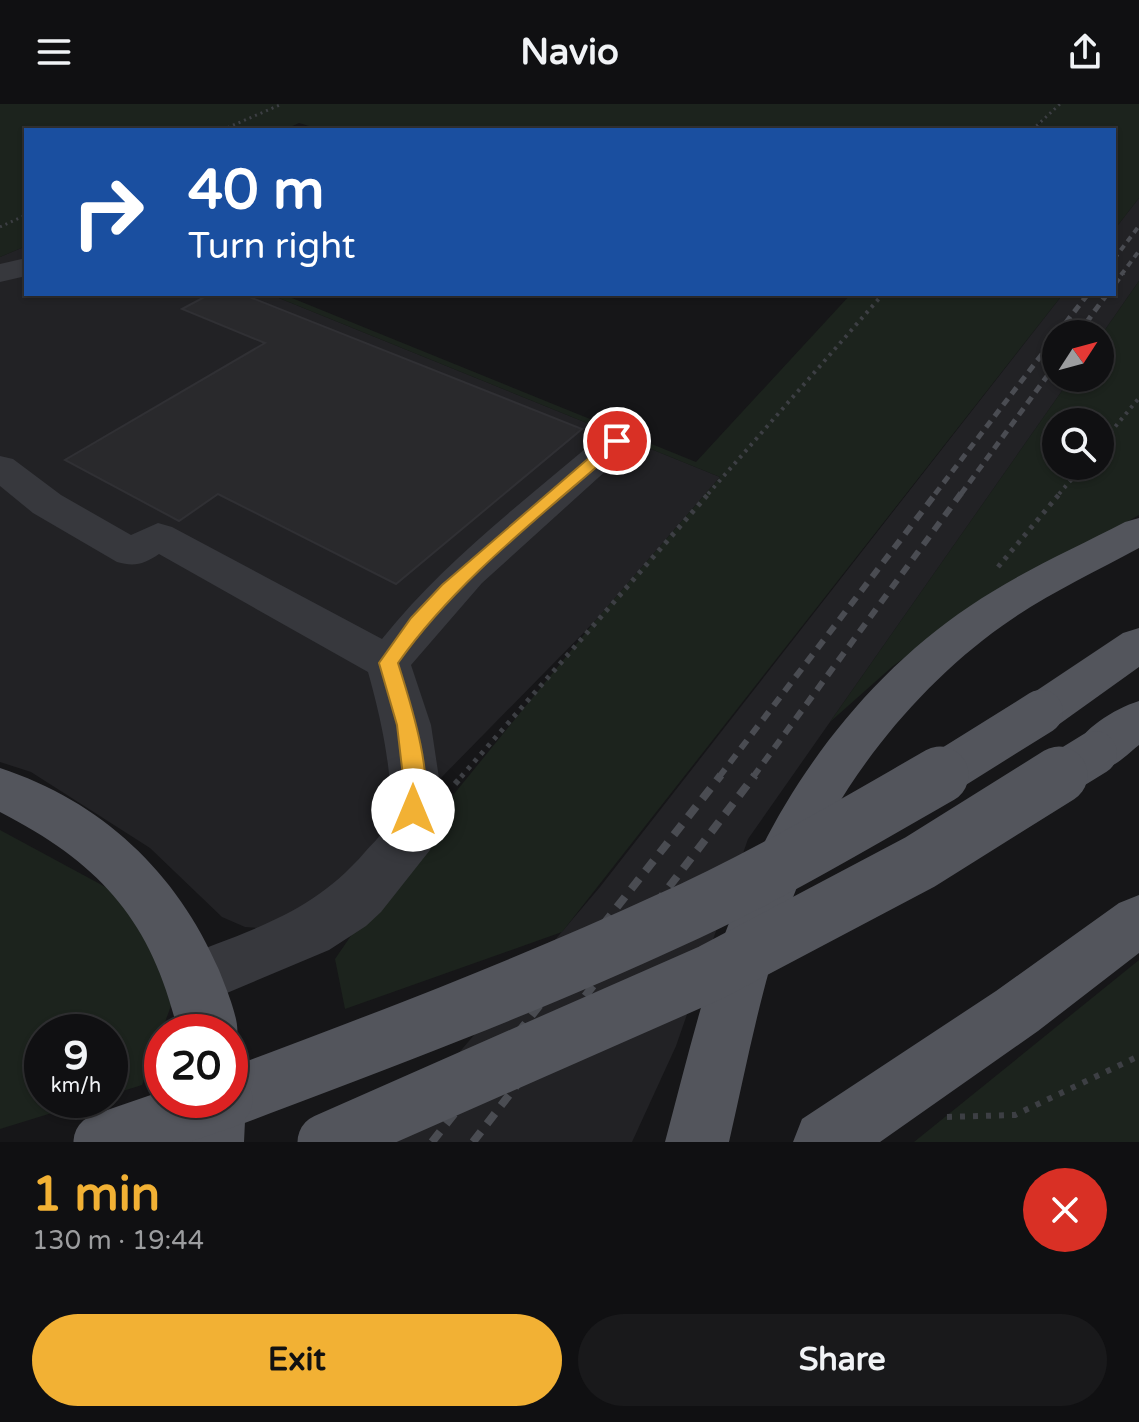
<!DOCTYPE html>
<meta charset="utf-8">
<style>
body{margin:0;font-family:"Varela Round",sans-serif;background:#19191b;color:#f1f3f6;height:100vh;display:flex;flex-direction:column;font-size:30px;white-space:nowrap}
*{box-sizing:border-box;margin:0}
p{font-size:26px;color:#9c9d9f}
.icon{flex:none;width:44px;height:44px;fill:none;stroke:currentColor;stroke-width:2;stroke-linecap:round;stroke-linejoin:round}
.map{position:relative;height:1038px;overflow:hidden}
.panel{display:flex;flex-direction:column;background:#101012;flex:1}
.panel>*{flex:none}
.guide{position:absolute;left:24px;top:24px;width:1092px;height:168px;border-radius:0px;box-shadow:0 2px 6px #0004,0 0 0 2px #303032;background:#1a4fa0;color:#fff;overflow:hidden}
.needle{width:52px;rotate:54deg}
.buttons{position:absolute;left:1042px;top:216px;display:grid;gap:16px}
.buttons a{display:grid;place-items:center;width:72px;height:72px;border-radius:50%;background:#101012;box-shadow:0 2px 6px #0004,0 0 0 2px #303032;font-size:40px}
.speed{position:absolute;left:24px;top:910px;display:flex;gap:16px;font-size:40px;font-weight:700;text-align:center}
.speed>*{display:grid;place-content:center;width:104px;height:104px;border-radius:50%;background:#101012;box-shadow:0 2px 6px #0004,0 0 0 2px #303032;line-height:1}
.speed small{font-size:20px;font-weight:400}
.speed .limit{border:12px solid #d22;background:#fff;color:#111}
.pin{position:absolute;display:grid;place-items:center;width:68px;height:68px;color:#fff;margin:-34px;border:4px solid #fff;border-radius:50%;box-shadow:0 2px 8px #0007}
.me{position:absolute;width:88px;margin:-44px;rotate:0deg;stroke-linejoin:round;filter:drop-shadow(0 0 6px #0008)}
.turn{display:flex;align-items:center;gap:28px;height:168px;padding:0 32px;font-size:36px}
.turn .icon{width:104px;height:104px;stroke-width:2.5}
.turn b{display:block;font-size:56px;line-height:68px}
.round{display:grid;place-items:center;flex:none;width:84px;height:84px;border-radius:42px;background:#19191b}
.summary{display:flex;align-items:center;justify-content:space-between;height:136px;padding:0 32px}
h1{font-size:48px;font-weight:800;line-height:60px;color:#f2b134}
.action{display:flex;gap:16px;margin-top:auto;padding:16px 32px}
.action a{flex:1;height:92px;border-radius:48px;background:#f2b134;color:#111;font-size:32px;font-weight:800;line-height:92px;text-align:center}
.action a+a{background:#19191b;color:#f1f3f6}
header{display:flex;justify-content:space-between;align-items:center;height:104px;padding:0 32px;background:#101012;font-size:36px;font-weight:800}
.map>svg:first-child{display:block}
.built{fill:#222225}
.green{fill:#1c231d;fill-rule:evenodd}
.building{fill:#29292c;stroke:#303034;stroke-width:2}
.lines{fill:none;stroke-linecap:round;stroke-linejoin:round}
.path-far3{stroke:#3d3f44;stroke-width:3;stroke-dasharray:2 4;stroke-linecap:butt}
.path-far2{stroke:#3d3f44;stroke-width:4;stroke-dasharray:3 5;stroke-linecap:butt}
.path-far1{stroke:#3d3f44;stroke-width:5;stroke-dasharray:4 6;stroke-linecap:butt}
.path{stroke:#3d3f44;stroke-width:6;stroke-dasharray:5 8;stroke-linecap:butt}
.minor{fill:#37383d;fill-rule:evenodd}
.major{fill:#53555c;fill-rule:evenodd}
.rail-far3{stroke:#4a4c52;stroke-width:4;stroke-dasharray:6 5;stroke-linecap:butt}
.rail-far2{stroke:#4a4c52;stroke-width:5;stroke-dasharray:8 6;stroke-linecap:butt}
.rail-far1{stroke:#4a4c52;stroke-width:6;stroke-dasharray:10 8;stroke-linecap:butt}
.rail{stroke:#4a4c52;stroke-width:8;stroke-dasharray:13 10;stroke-linecap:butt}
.major-bridge-far1{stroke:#53555c;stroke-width:44}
.major-bridge{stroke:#53555c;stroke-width:57}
.route{fill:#f2b134;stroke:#9d7322;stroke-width:2}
</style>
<header><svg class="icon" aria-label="menu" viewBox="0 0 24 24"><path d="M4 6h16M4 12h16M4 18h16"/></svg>Navio<svg class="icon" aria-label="share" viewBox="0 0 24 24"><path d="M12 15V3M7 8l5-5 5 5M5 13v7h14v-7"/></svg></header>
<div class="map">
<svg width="1139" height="1038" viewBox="0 0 1139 1038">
<rect width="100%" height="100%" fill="#161618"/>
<g class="built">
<path d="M 1139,94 L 1139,177 L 1100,233 L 1100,230 L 1056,230 L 1056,274 L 1071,274 L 748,735 L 676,942 L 632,1038 L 383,1038 L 600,783 L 1063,190 L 1114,190 L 1114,126 Z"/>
<path d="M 26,142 L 26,190 L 269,190 L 720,373 L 596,516 L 328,789 L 272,825 L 245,823 L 222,813 L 150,744 L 31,668 L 0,658 L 0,153 Z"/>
</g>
<g class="green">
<path d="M 0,0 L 1139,0 L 1139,94 L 1114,126 L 1114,26 L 1034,26 L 1046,13 L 1032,26 L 322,26 L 299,19 L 284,26 L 26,26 L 26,142 L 0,153 Z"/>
<path d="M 1139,177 L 1139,411 L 981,500 L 893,562 L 830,618 L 1071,274 L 1100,274 L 1100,233 ZM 1056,318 L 1100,318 L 1100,362 L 1056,362 Z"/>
<path d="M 269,190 L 282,190 L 696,358 L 851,190 L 1063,190 L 562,828 L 345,905 L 335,855 L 418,734 L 596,516 L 720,373 Z"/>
<path d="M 0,726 L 124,793 L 176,888 L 142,981 L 110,991 L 110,928 L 42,928 L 42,996 L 94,996 L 0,1025 Z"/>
<path d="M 1139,856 L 1139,1038 L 914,1038 Z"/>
</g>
<path class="building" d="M 210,190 L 242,190 L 582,325 L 396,480 L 218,390 L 179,417 L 65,356 L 265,239 L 182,205 Z"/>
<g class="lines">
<g class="path-far3">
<path d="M 222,26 L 282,0"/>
<path d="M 1032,26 L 1060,0"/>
<path d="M 0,123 L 26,111"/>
</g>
<g class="path-far2">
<path d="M 1100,341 L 1139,294"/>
<path d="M 708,390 L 883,190"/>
<path d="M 1059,390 L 1083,362"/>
</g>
<g class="path-far1">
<path d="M 998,463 L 1061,388"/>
<path d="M 461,673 L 710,388"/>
</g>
<g class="path">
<path d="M 455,680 L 463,671"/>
<path d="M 947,1013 L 1015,1011 L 1139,952"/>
</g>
<g class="minor">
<path d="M 26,154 L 26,172 L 0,178 L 0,160 Z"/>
<path d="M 617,326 L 630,329 L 635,337 L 630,345 L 482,479 L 411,561 L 431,621 L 440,681 L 437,731 L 430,746 L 381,808 L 366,822 L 329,846 L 196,902 L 175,894 L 167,875 L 175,856 C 249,826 311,811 365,748 C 371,741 380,733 384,725 C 401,693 378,603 368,568 L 159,450 C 144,460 135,463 117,458 L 33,409 L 0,382 L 0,352 L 13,355 L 61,391 L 131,431 L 158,419 L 172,423 L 382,535 C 445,456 527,395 604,329 Z"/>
</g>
<g class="major">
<path d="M 1139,414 L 1139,444 C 1093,469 1045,491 1002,522 C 920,580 845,672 805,764 C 767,850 750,946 729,1038 L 665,1038 C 687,956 706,872 739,794 C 785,679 867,571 970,502 C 1018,469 1073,445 1125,418 Z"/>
<path d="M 1139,524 L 1139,563 L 1058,621 L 1041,626 L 1024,621 L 1017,608 L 1024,595 L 1123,529 Z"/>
<path d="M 1139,597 L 1139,641 C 1117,659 1107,672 1078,663 L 1070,649 C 1083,625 1113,605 1139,597 Z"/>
<path d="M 0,664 C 101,697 177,768 219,866 C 224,879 240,916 237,930 C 236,935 232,942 230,947 L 230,928 L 178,928 C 152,817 101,760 0,708 Z"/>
<path d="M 1139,791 L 1139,849 L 1038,927 L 880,1038 L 793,1038 L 802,1015 L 996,887 L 1119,799 Z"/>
<path d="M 230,971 L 236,974 L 246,996 L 244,1038 L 180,1038 L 182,996 L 230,996 Z"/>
</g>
<g class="rail-far3">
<path d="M 1114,155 L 1139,122"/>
<path d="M 1121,171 L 1139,147"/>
</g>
<g class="rail-far2">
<path d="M 1114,181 L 1123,169"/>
<path d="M 1057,230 L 1088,190"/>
<path d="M 1078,230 L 1107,190"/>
<path d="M 935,390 L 1056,232"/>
<path d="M 961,390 L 1056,260"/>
</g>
<g class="rail-far1">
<path d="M 719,673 L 937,388"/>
<path d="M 753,673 L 962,388"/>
</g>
<g class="rail">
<path d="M 432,1038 L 721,671"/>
<path d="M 473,1038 L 755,671"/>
</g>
<g class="major-bridge-far1">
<path d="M 937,673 L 1041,608"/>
<path d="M 1056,673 L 1095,649"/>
</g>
<g class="major-bridge">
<path d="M 230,994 C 377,939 525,883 668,817 C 762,775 851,722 940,671"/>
<path d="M 102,1038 L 224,996"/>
<path d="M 326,1038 L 712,868 L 920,758 L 1059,671"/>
</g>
</g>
<path class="route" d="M 617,332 L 625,337 L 623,340 C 545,409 458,474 398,559 C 409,594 437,679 421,712 L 413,715 L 405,712 L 402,706 L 404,681 L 397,621 L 379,559 L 411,514 L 442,481 L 612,334 Z"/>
</svg>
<div class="buttons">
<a><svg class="needle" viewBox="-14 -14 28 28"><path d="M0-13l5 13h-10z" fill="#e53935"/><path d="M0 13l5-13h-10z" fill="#9c9d9f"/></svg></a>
<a><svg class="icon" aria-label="search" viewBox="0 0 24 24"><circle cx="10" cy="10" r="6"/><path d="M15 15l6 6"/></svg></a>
</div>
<div class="speed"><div>9<small>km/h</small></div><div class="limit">20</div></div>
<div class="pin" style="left:617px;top:337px;background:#d93025"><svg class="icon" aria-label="arrive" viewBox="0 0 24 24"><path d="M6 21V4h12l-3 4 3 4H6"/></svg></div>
<svg class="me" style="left:413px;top:706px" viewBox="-20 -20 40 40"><circle r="19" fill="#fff"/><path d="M0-13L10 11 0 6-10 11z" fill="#f2b134"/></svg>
<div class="guide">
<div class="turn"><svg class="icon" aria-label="right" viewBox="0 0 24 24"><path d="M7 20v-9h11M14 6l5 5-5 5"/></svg><div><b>40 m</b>Turn right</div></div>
</div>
</div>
<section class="panel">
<div class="summary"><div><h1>1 min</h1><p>130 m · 19:44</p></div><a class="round" style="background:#d93025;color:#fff"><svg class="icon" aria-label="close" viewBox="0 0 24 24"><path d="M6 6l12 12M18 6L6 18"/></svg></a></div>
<div class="action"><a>Exit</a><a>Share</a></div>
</section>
